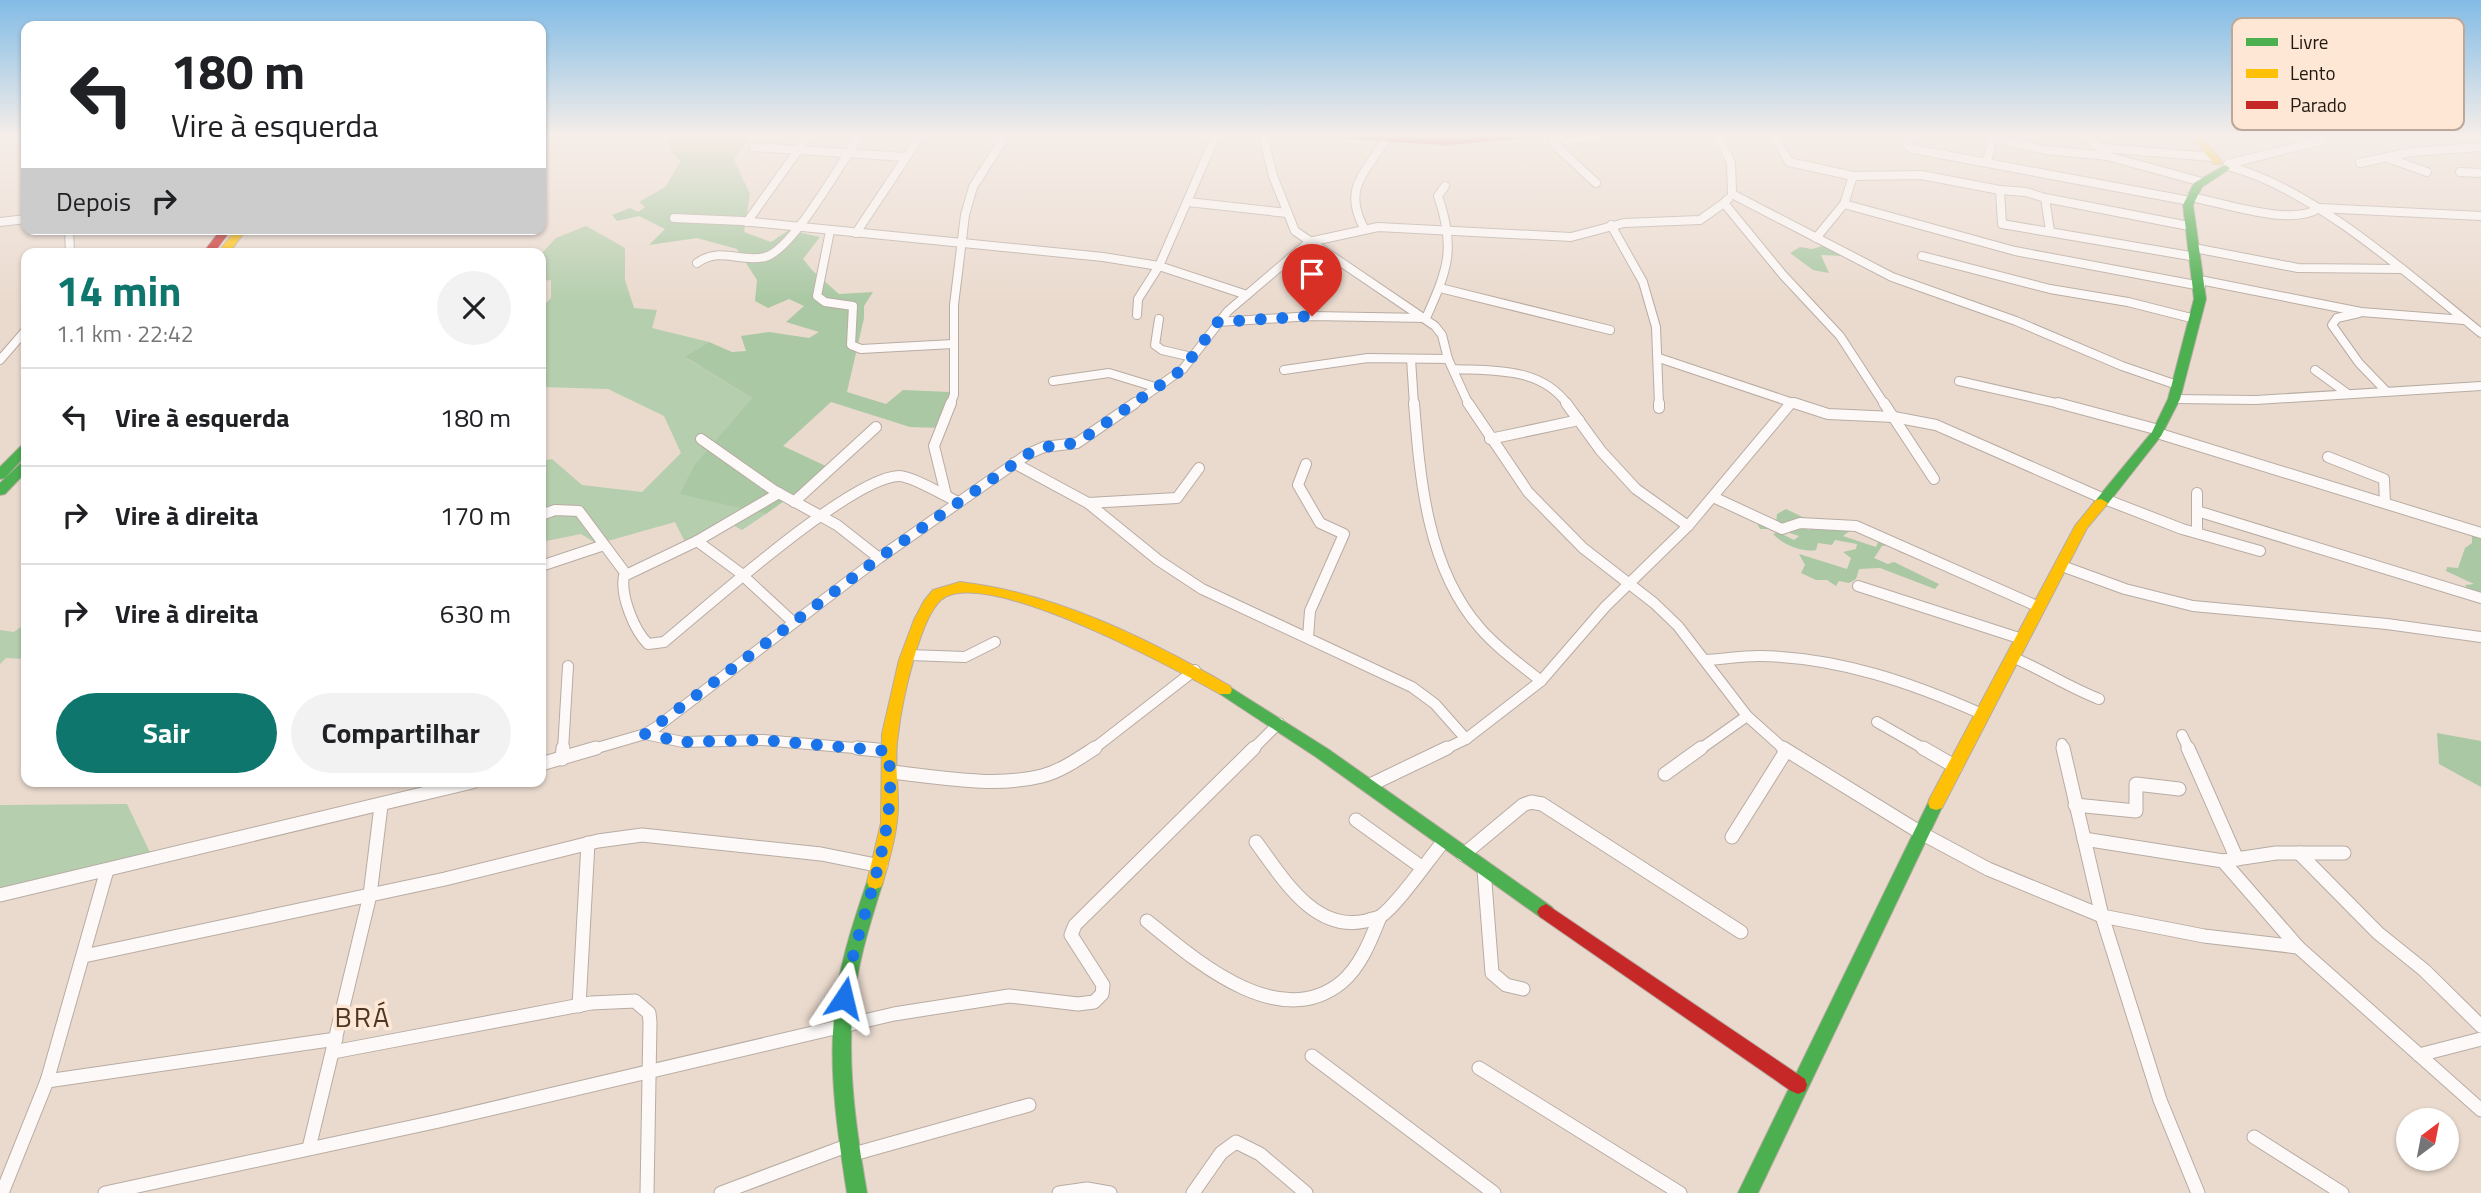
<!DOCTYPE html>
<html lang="pt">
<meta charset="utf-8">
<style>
body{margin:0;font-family:"Titillium Web",sans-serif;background:#f2f2f2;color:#202124;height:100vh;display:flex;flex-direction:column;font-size:26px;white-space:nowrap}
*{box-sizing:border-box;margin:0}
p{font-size:23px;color:#757577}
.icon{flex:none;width:38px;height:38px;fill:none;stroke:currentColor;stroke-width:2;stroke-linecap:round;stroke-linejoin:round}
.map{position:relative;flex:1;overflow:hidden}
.side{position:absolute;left:21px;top:248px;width:525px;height:539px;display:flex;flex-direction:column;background:#fff;border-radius:14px;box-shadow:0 2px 5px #0004}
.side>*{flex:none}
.banner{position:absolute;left:21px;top:21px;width:525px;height:214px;border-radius:14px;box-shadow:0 2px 5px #0004;background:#fff;color:#202124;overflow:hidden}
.needle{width:46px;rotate:32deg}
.buttons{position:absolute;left:2396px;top:1108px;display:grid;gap:14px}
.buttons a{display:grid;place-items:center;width:63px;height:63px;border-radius:50%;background:#fff;box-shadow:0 2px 5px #0004;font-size:35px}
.pin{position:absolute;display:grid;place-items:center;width:60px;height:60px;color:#fff;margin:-72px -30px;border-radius:50% 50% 50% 0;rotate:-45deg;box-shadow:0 0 7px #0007}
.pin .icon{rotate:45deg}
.me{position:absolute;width:77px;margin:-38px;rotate:10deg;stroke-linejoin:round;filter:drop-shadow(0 0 5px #0008)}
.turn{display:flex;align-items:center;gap:24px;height:147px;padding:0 35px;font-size:32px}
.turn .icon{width:91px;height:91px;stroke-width:2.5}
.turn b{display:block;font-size:49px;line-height:60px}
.then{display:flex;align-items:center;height:66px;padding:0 35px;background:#0003;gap:14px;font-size:26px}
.round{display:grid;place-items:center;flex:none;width:74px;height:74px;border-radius:37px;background:#f2f2f2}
.overview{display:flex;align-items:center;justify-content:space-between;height:119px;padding:0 35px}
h1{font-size:42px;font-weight:700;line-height:52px;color:#0f766e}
.cta{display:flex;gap:14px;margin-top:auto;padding:14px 35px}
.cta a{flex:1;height:80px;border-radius:42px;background:#0f766e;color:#fff;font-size:28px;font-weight:700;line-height:80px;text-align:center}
.cta a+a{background:#f2f2f2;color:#202124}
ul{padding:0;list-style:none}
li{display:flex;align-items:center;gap:21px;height:98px;padding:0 35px;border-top:2px solid #e0e0e0}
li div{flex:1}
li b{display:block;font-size:26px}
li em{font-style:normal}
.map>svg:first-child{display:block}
.green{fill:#b5cead}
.forest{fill:#a9c8a3}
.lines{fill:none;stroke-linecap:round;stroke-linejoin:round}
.street-far2-casing{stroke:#b8aca3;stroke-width:10}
.street-far1-casing{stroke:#b8aca3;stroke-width:12}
.street-casing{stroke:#b8aca3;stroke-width:15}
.fast-casing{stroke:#b8aca3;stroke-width:2}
.slow-casing{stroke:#b8aca3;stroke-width:2}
.jam-casing{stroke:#b8aca3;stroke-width:2}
.street-far2{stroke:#fcf9f8;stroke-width:8}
.street-far1{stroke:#fcf9f8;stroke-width:10}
.street{stroke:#fcf9f8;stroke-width:13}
.fast{fill:#4caf50;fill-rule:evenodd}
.slow{fill:#ffc107;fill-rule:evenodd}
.jam{fill:#c62828;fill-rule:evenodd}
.route{stroke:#1a73e8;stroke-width:12;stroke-dasharray:0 21.6}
.labels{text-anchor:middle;stroke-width:7;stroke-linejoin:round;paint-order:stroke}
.near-neighbourhood-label{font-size:28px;letter-spacing:2px;fill:#4d3724;stroke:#fee7d5}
.key{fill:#fee7d5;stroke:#bca99a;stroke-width:2}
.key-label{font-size:19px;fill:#211810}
</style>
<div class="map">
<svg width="2481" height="1193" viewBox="0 0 2481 1193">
<rect width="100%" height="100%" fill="#eadace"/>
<g class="green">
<path d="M 586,226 L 625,248 L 625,280 L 634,308 L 657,310 L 652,328 L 709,342 L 686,358 L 752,398 L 694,465 L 681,493 L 766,514 L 742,530 L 727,522 L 686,544 L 675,522 L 597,544 L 581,534 L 541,542 L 541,461 L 552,459 L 582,485 L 642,492 L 681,453 L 664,416 L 608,389 L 541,387 L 545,347 L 541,344 L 541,308 L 551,298 L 551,280 L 541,281 L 541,254 L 556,238 Z"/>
<path d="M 26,623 L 26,659 L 6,658 L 0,664 L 0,630 L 14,632 Z"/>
<path d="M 127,804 L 153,859 L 0,895 L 0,805 Z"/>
</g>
<g class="forest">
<path d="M 673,135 L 752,135 L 734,159 L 750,194 L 744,232 L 771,242 L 789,230 L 820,237 L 803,259 L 812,270 L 839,294 L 873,292 L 864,306 L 864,318 L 847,392 L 886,404 L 903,390 L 950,392 L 944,428 L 910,427 L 831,402 L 783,446 L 830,468 L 766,514 L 680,494 L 694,465 L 752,398 L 685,357 L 709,342 L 732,352 L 746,351 L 741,336 L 769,332 L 809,338 L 819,332 L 786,322 L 804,306 L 789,299 L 768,308 L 755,301 L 757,280 L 737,249 L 697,238 L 649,245 L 665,229 L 639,216 L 617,221 L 612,215 L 630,208 L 638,212 L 645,207 L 639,202 L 665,187 L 681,161 L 673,155 L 666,141 Z"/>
<path d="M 1822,246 L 1837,250 L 1843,256 L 1821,255 L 1829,273 L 1813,270 L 1790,253 L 1800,247 L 1812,249 Z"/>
<path d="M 1786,509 L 1811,521 L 1802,527 L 1809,530 L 1817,525 L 1851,530 L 1843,536 L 1876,547 L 1880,538 L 1915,552 L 1908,555 L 1899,552 L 1894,544 L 1882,546 L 1874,558 L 1888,564 L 1894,562 L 1939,584 L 1935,589 L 1880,568 L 1859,569 L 1856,579 L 1849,583 L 1839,581 L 1836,586 L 1827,580 L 1816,580 L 1801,573 L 1805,565 L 1799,554 L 1847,569 L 1851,558 L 1843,552 L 1856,549 L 1857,544 L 1835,540 L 1832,545 L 1818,543 L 1816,550 C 1802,553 1782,544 1773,534 L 1778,532 L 1794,540 L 1799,536 L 1777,529 L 1760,529 L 1757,523 L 1776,523 L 1777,514 Z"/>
<path d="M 2461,529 L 2481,530 L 2481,600 L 2471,594 L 2465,585 L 2474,584 L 2446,571 L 2447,567 L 2458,568 L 2465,548 L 2472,543 L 2472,536 Z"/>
<path d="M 2437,733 L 2481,741 L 2481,787 L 2439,764 Z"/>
</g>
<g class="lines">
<defs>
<g id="street-far2">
<path d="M 1263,135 L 1273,176 L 1295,231 L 1435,326 L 1442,335 L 1448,359 L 1469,405"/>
<path d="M 1554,135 L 1566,140 L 1601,135"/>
<path d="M 1718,135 L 1731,163 L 1732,194 L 1892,277 L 2016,321 L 2122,366 L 2177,385"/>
<path d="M 1773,135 L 1789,162 L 1853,176"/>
<path d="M 1908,135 L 1908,146 L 1913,149 L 2190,201"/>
<path d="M 2085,135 L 2106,153"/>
<path d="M 1559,139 L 1553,142 L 1555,145 L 1596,183"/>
<path d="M 754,147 L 905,157"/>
<path d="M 2104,148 L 2212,157"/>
<path d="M 2385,157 L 2427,172"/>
<path d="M 1987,161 L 1992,142 L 1996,139 L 2046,150 L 2107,156 L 2202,182"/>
<path d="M 2360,163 L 2411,152 L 2481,147"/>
<path d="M 2228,164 L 2320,141"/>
<path d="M 2231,167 C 2314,189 2414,279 2481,333"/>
<path d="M 2460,172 L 2481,173"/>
<path d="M 2000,190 L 2026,192 L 2045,198"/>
<path d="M 2191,197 C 2223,203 2292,227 2319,208 L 2481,216"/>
<path d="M 1728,199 L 1724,203 L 1783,275 L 1840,336 L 1885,405"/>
<path d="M 1188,202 L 1287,213"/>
<path d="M 1844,204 L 2015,251 L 2201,286"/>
<path d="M 674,218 L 742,221 L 1103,257 L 1159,266 L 1247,295"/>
<path d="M 0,222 L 26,219"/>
<path d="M 747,222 L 809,135"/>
<path d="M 1611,225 L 1643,282 L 1656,327 L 1659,405"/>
<path d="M 1364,228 C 1342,187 1366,173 1386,139"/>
<path d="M 69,229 L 70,254"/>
<path d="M 830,231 L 817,296 L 825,302 L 853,306 L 851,345 L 861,349 L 953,344"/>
<path d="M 2050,231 L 2045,198 L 2189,226"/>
<path d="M 856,233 L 921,135"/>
<path d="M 1816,238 L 1844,204 L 1853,176 L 1921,175 L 2000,190 L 2002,224 L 2196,257"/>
<path d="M 2194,248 L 2298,268 L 2402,269"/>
<path d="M 1922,256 L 2050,289 L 2128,302 L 2195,319"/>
<path d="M 697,263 C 720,246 740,263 765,257 C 793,250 842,161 860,135"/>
<path d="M 2200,280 L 2361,312 L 2464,320"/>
<path d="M 1440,288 L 1610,330"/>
<path d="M 2359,313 L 2337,318 L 2332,325 L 2359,363 L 2386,391"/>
<path d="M 1137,315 L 1138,299 L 1159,266 L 1216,135"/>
<path d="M 1159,319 L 1155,345 L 1162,350 L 1192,357"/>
<path d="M 1218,322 L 1312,316 L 1426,318 C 1448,269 1456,248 1438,196 L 1445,186"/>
<path d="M 1659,358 L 1799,405"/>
<path d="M 1411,359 L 1414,405"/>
<path d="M 0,360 L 26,330"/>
<path d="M 1453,369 C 1495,371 1541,367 1568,405"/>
<path d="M 1284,370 L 1368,358 L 1448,359"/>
<path d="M 2315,370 L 2348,394"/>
<path d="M 1053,381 L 1109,373 L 1155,387"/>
<path d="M 1959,381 L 2065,405"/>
<path d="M 2174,399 L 2256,400 L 2481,386"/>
<path d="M 950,405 L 954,395 L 954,305 L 965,215 L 973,187 L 1006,135"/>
<path d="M 1132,405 L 1183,369 L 1228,311 L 1309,242 L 1378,227 L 1571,237 L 1624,223 L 1700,220 L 1724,203"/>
</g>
<g id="street-far1">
<path d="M 1414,403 C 1420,479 1427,568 1480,628 C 1497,648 1520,664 1541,681"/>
<path d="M 1468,403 L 1528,492 L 1583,548 L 1654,603 L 1678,626 L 1747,716 L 1785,750"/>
<path d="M 1566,403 L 1601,451 L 1636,489 L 1688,526"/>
<path d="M 1659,403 L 1659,408"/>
<path d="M 1794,403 L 1828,414 L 1894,417 L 1936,425 L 2102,498 L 2182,529 L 2260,551"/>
<path d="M 1884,403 L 1934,479"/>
<path d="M 2058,403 L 2159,430"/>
<path d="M 2157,433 L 2481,533"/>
<path d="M 701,439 L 775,491 L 837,525 L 879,558"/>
<path d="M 1490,439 L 1579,420"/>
<path d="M 2328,457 L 2384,479 L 2385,503"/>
<path d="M 1014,463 L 1088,503 L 1158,560 L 1202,589 L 1412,687 L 1435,704 L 1466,739"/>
<path d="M 1306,464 L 1298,485 L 1320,523 L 1344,534 L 1310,611 L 1308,637"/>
<path d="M 779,493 L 697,541 L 739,572 L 793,622"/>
<path d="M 2197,493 L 2197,533"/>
<path d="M 946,495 L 934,446 L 951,403"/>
<path d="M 1713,497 L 1782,529 L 1800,523 L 1856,526 L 2039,607"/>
<path d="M 794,502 L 876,427"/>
<path d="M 1088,503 L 1177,498 L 1199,468"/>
<path d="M 2197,511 L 2481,598"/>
<path d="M 541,515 L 555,510 L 579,511 L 626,574"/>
<path d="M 697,541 L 624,576 C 620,595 634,630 648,644 L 664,642 C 707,607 851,477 899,476 C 912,476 945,496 958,502"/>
<path d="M 541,566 L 604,545"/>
<path d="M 2062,566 L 2125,589 L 2193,606 L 2387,624 L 2481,637"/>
<path d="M 1858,586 L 2022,639"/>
<path d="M 909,655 L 965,657 L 995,642"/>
<path d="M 2012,657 C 2043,670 2068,687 2099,699"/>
<path d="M 1705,660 C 1723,659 1741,656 1759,656 C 1838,657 1913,683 1984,715"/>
<path d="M 1877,722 L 1926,750"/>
<path d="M 645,734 L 683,742 L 763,740 L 877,750"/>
<path d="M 2182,735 L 2189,750"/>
<path d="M 2062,744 L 2063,750"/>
<path d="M 563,750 L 568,666"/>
<path d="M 590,750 L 645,734 L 658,726 L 879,558 L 1028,454 L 1044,447 L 1077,443 L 1135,403"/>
<path d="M 1092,750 L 1195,670"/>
<path d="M 1252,750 L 1279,723"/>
<path d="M 1443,750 L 1466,739 L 1541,681 L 1605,607 L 1688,526 L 1791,403"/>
<path d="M 1699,750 L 1747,716"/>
</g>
<g id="street">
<path d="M 857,748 L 888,751"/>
<path d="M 1783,748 L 1921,833 L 1988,869 L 2102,916 L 2204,936 L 2298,947"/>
<path d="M 1923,748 L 1956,767"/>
<path d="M 2063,748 L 2102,916 L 2160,1100 L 2198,1193"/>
<path d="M 2188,748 L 2237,859"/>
<path d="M 562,759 L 563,748"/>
<path d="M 541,764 L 596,748"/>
<path d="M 891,772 C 939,777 994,788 1042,776 C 1061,771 1078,759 1095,748"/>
<path d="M 1665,774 L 1701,748"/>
<path d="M 1368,786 L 1447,748"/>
<path d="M 2075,805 L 2136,811 L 2136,784 L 2179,789"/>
<path d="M 1356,820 L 1420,866"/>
<path d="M 1732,837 L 1786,751"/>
<path d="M 2084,839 L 2223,861 L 2276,853 L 2344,853"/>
<path d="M 1256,842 C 1282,877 1314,933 1366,921 C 1370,919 1377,919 1381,916 C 1398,904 1428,860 1443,842"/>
<path d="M 2299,853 L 2378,933 L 2424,970 L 2481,1026"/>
<path d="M 1463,855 L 1523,805 L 1531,802 L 1542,804 L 1741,932"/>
<path d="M 2223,861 L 2298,947 L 2481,1110"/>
<path d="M 1484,870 L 1492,973 L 1506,985 L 1523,989"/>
<path d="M 0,895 L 472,782"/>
<path d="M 1147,921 C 1195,960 1279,1034 1342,982 C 1361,966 1371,939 1380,917"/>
<path d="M 84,956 L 445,879 L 598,841 L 642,835 L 821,854 L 881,866"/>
<path d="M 579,1006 L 588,843"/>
<path d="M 333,1052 L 591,1003 L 635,1001 L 649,1013 L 650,1022 L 647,1193"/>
<path d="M 2419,1055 L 2481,1039"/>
<path d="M 1312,1056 L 1494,1193"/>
<path d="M 1479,1068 L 1680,1193"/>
<path d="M 47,1081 L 336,1039"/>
<path d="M 2254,1137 L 2342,1193"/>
<path d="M 309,1148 L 370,895 L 381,806"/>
<path d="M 850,1155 L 1029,1105"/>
<path d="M 2,1193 L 47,1081 L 107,870"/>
<path d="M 105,1193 L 439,1121 L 894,1014 L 1009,996 L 1078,1004 L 1094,1002 L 1102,994 L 1103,985 L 1071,935 L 1075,925 L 1254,748"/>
<path d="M 721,1193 L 849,1145"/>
<path d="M 1059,1193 L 1087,1189 L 1110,1193"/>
<path d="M 1193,1193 L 1221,1153 L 1236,1142 L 1260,1154 L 1306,1193"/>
</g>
<g id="fast">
<path d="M 2225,165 L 2230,168 L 2228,170 L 2202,187 L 2193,205 L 2206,299 L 2180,399 L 2161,436 L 2106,506 L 2096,506 L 2094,503 L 2096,500 L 2152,432 L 2168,399 L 2194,299 L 2183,205 L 2194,183 Z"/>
<path d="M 26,444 L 26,455 L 5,478 L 0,479 L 0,467 L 22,445 Z"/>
<path d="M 26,461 L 26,472 L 5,494 L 0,495 L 0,483 L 22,462 Z"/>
<path d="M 1225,684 L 1328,749 L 1552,907 L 1555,912 L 1552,917 L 1546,920 L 1540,917 L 1316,757 L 1220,694 L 1218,690 L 1220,686 Z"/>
<path d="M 1936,796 L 1942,798 L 1944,803 L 1758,1193 L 1738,1193 L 1928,803 L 1930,798 Z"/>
<path d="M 875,875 L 881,877 L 883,882 C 869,926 855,971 852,1017 C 848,1076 857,1135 867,1193 L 847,1193 C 838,1135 829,1076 834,1017 C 837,971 852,926 867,882 L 869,877 Z"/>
</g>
<g id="slow">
<path d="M 2191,135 L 2201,135 L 2222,162 L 2220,164 L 2214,164 Z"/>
<path d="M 236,229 L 247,229 L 228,254 L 217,254 Z"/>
<path d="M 2101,499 L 2108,503 L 2087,528 L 1942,808 L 1936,810 L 1930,808 L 1928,803 L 1930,798 L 2075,526 L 2096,500 Z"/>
<path d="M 960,582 C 1056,593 1148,639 1230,686 L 1232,690 L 1230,694 L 1220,694 C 1172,667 994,571 945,597 C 920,610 901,707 898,735 C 894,758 898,781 898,804 C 898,831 890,856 883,882 L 881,887 L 875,889 L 869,887 L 867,882 L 881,823 L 882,734 L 899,660 L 914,620 L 924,601 L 933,590 Z"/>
</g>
<g id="jam">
<path d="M 1336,135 C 1373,134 1409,139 1446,139 C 1473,139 1500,134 1528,135 L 1523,138 L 1446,145 L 1341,138 Z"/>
<path d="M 221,229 L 232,229 L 213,254 L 202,254 Z"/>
<path d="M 1546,904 L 1805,1079 L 1807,1085 L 1805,1091 L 1798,1094 L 1791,1091 L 1540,917 L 1537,912 L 1540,907 Z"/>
</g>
</defs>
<use href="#street-far2" class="street-far2-casing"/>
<use href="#street-far1" class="street-far1-casing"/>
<use href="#street" class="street-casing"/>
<use href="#fast" class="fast-casing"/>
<use href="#slow" class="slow-casing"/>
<use href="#jam" class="jam-casing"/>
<use href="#street-far2" class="street-far2"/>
<use href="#street-far1" class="street-far1"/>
<use href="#street" class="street"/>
<use href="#fast" class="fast"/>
<use href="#slow" class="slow"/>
<use href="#jam" class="jam"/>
</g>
<linearGradient id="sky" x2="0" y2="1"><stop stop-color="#82bce6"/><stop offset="0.45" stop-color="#f6eee9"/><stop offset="1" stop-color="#f6eee9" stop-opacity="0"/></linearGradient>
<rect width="2481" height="302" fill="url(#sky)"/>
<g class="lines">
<path class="route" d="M 844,998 C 858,914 900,838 888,751 L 763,740 L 683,742 L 645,734 L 879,558 L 1028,454 L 1044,447 L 1077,443 L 1183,369 L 1218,322 L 1312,316"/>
</g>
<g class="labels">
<g class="near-neighbourhood-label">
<text x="363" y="1027">BRÁ</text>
</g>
</g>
<rect x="2232" y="18" width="232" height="112" rx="10" class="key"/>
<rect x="2246" y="38" width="32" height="8" fill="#4caf50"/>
<rect x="2246" y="69" width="32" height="9" fill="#ffc107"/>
<rect x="2246" y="101" width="32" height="8" fill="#c62828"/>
<g class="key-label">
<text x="2290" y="49">Livre</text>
<text x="2290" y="80">Lento</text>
<text x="2290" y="112">Parado</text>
</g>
</svg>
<div class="buttons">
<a><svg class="needle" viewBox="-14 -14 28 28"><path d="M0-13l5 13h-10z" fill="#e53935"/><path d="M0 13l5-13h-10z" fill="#757577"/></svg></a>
</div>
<div class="pin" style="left:1312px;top:316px;background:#d93025"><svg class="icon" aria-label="arrive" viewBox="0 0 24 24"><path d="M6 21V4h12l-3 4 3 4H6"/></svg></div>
<svg class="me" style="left:844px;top:998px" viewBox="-20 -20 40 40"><path d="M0-17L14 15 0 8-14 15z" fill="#1a73e8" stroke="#fff" stroke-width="4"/></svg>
<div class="banner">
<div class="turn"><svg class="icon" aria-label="left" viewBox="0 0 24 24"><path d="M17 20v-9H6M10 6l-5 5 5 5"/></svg><div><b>180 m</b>Vire à esquerda</div></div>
<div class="then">Depois<svg class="icon" aria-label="right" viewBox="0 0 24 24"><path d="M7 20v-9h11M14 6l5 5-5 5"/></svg></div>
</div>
<section class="side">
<div class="overview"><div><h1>14 min</h1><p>1.1 km · 22:42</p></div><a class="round"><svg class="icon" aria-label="close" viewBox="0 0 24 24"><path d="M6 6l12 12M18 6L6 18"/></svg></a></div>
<ul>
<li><svg class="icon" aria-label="left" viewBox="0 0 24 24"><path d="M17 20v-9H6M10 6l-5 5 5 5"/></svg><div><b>Vire à esquerda</b></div><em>180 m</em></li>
<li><svg class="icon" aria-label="right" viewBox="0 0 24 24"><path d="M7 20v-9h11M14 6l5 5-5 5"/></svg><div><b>Vire à direita</b></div><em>170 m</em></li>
<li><svg class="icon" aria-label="right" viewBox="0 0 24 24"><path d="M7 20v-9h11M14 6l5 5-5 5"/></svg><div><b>Vire à direita</b></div><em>630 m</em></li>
</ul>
<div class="cta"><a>Sair</a><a>Compartilhar</a></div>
</section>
</div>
